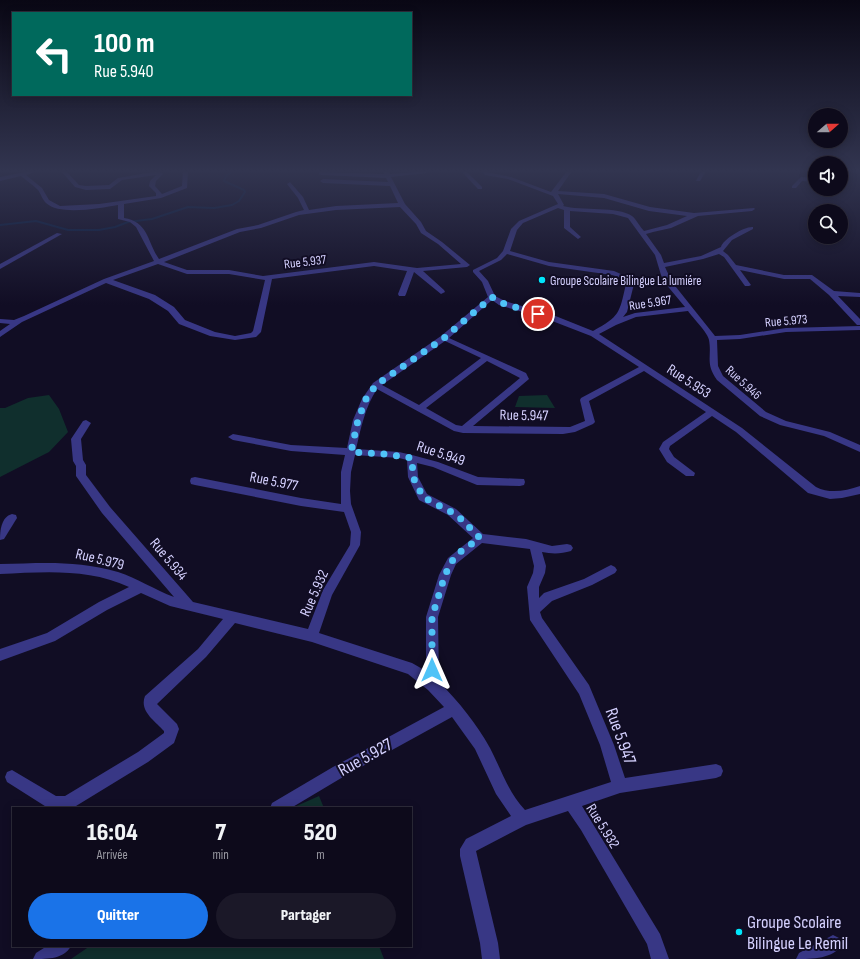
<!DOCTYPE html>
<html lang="fr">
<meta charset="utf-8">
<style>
body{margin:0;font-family:"Sofia Sans Condensed",sans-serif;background:#1b1828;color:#f1f3f6;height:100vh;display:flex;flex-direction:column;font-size:15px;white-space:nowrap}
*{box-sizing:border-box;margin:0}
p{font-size:13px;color:#9a9aa3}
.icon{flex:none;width:22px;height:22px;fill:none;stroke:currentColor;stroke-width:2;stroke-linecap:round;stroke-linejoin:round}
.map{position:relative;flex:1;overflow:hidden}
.panel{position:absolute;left:12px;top:807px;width:400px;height:140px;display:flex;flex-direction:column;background:#0d0a1b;border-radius:0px;box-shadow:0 2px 10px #0003,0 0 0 1px #2d2b3a}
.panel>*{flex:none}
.guide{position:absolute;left:12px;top:12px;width:400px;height:84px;border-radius:0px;box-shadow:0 2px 10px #0003,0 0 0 1px #2d2b3a;background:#00695c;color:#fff;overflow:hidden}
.needle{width:26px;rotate:70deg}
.buttons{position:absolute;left:808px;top:108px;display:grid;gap:8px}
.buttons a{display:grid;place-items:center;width:40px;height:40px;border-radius:50%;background:#0d0a1b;box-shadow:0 2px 10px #0003,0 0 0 1px #2d2b3a;font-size:20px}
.pin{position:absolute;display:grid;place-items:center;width:34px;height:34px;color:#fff;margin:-17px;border:2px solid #fff;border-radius:50%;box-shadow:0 1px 4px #0007}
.me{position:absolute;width:44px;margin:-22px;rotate:0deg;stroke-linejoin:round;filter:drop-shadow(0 0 3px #0008)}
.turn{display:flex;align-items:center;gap:14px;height:84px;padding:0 16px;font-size:18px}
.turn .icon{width:52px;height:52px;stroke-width:2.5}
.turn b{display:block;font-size:28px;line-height:34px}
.eta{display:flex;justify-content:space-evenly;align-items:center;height:68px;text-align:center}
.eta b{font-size:24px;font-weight:800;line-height:28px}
.action{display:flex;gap:8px;margin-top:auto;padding:8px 16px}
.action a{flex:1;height:46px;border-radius:24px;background:#1a73e8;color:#fff;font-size:16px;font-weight:800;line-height:46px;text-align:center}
.action a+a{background:#1b1828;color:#f1f3f6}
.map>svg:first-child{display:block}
.green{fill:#102f2d}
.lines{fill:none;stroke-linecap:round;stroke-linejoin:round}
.stream{stroke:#081e43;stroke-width:2}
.minor{fill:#383785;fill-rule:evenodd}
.route{stroke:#4fc3f7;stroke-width:7;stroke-dasharray:0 12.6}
.poi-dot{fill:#00e6fc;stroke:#110d24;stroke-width:1.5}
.labels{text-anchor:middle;stroke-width:4;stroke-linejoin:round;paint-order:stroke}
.far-street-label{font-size:13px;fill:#d5d1ff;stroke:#110d24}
.far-poi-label{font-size:13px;fill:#d5d1ff;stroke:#110d24;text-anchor:start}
.street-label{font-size:15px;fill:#d5d1ff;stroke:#110d24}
.near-street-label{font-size:18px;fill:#d5d1ff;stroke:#110d24}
.near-poi-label{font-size:18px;fill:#d5d1ff;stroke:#110d24;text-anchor:start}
</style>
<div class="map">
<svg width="860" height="959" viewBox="0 0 860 959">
<rect width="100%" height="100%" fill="#110d24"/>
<g class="green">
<path d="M 49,395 L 59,409 L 68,432 L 49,452 L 0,477 L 0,408 L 5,408 L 28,398 Z"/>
<path d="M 547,395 L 555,408 L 515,407 L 519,396 Z"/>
<path d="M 319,796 L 324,808 L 292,808 Z"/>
<path d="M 90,946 L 379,946 L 384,959 L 71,959 Z"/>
</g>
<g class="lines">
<path class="stream" d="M 0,225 L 36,221 L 68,230 L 99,230 L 115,227 L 128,222 L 152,219 L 188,207 L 214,208 L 232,205 L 239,201 L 245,192 L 244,190 L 224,181 L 226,176 L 233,171"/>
<g class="minor">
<path d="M 30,171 L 38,171 L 26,175 L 42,188 L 49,200 L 60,206 L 99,204 L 156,196 L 156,193 L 149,186 L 150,181 L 156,175 L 122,180 L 110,189 L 86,190 L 75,187 L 61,171 L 66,171 L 79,185 L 86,186 L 109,185 L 118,178 L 158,171 L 163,174 L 156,181 L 155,186 L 162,194 L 182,186 L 183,171 L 188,171 L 187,188 L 161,198 L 124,204 L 124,218 C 149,222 147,242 159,259 L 237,229 L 258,225 L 296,212 L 304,210 L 298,198 L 287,184 L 290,182 L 303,197 L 309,210 L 336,206 L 398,203 L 390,186 L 323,183 L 320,181 L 323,179 L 388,182 L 386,178 L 321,175 L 319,174 L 319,172 L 384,174 L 383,172 L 385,171 L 388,171 L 390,174 L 428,171 L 426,173 L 391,177 L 405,204 L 421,222 L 426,231 L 442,242 L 470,265 L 467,267 L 423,271 L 444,290 L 445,292 L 441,294 L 414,272 L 406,294 L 405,296 L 399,296 L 398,294 L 407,271 L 374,266 L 272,279 L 261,332 L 256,337 L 235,340 L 210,336 L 179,324 L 168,311 L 149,299 L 106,283 L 22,322 L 0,337 L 0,331 L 10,324 L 0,323 L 0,319 L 14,320 L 24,316 L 104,279 L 154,261 L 136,227 L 130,222 L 118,219 L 118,205 C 100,208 60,216 46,203 C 42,199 41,194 38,190 C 33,185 26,180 21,176 L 0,181 L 0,177 ZM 400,207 L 416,224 L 421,233 L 438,244 L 461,264 L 417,268 L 374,262 L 263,276 L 229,270 L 187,270 L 164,262 L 240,232 L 261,228 L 299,215 L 336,210 ZM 158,264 L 187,274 L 229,274 L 265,280 L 253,331 L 251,333 L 235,336 L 215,332 L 185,320 L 174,307 L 155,295 L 113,280 Z"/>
<path d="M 461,171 L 466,171 L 482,187 L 482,189 L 478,189 Z"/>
<path d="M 481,171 L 511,177 L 551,192 L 567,171 L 572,171 L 558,191 L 604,194 L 650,207 L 694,213 L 754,208 L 755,209 L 752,211 L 698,216 L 671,228 L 653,232 L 646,234 L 661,255 L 664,263 L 701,256 L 721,247 C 723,239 745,226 753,227 L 753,229 L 732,240 L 723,251 L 728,255 L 736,265 L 784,275 L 812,275 L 834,291 L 860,293 L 860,297 L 838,296 L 860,319 L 860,325 L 857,325 L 829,295 L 810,279 L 784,279 L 740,270 L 751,285 L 749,286 L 745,286 L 724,257 L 719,254 L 703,259 L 665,267 L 672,282 L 715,336 L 740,335 L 786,328 L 860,326 L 860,330 L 786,332 L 740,339 L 717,340 L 718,366 L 723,376 L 766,412 L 786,421 L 830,432 L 860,445 L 860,452 L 824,436 L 780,425 L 760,416 L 717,380 C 705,363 712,357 709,340 C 708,333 693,318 688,311 L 636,317 L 616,325 L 599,334 L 742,428 L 816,487 C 830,494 845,491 860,486 L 860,494 L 842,498 L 830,499 L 808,493 L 736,432 L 712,416 L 670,446 L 669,449 L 674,457 L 695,473 L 694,476 L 686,476 L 667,462 L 659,449 L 663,442 L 706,412 L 644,371 L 589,401 L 595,422 L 593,424 L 575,432 L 563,434 L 463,433 L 454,431 L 377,389 C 365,407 361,428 356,449 L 399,452 L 412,455 L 438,462 L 478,477 L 524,479 L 525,482 L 524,485 L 520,486 L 477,485 L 433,467 L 417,463 L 418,477 L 427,494 L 456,509 L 483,534 L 526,539 L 552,546 L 567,544 L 571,545 L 573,548 L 571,551 C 561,554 552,554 542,552 L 546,566 L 545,573 L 539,587 L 539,598 L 544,593 L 584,579 L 607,567 L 611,565 L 615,567 L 617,570 L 615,573 L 592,585 L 552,601 L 540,612 L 542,618 L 589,685 L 614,745 L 625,778 L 716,764 L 721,766 L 723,771 L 721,776 L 716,778 L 620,793 L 582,806 L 660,934 L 669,959 L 651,959 L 647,944 L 581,830 L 568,811 L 526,825 L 476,851 L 498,943 L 500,959 L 482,959 L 480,943 L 460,856 L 460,849 L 466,839 L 511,816 L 496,794 L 475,749 L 452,717 L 343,777 L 291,808 L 270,808 L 272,803 L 333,767 L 444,707 L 428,690 L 408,674 L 312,642 L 235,623 L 206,657 L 157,704 L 177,724 L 179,729 L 174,743 L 148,762 L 76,806 L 72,808 L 48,808 L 7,782 L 5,777 L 7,772 L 12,770 L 56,796 L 65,796 L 138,752 L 164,733 L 164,731 C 155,721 139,711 145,696 L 198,649 L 223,619 L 170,606 L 141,593 L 107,610 L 55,641 L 0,661 L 0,649 L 47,633 L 99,602 L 129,587 C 88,568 44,572 0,574 L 0,564 C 43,563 76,560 118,572 C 137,578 155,590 174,597 L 102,513 L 76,476 L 76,466 L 73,461 L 71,439 L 83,421 L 86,420 L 91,423 L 81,439 L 83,460 L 86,465 L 86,475 L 110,507 L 193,602 L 308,629 L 323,590 L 350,545 L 351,532 L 344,512 L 301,506 L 195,485 L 191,484 L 190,481 L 191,478 L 195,477 L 301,498 L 341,504 L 341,472 L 345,455 L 291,451 L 233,440 L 228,437 L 233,434 L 291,445 L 347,448 L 353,420 L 362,399 L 373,383 L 441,336 L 488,297 L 482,282 L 473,272 L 473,270 L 497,258 L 503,251 L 511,229 L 519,221 L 558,204 L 553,196 L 508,179 L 485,175 ZM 558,194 L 604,198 L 649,211 L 687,216 L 667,225 L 644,231 C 640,227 636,219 632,216 C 618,206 581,211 563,206 L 564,205 ZM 558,208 L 564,210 L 564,228 L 578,239 L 581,237 L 570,227 L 570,211 L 613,214 L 628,218 L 655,255 L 661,275 L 665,283 L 685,307 L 635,313 L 623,317 L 627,312 L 634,284 L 623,275 L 614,271 L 549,262 L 510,251 L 517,230 L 523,223 ZM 507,254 L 549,266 L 612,275 L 619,277 L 626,284 C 619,314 620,316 593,331 L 553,315 L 505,301 L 495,296 L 488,281 L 479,271 L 501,260 ZM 492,300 L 499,305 L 547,319 L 591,336 L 639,367 L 581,398 L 580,400 L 585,421 L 570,427 L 473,426 L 529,379 L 526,373 L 449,338 ZM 445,341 L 481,358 L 419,405 L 382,385 ZM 487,361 L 520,378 L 462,426 L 456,425 L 426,408 ZM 355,455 L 399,458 L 407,460 L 408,477 L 419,500 L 448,515 L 473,538 L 448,558 L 439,575 L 426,617 L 426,671 L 412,663 L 319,633 L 332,595 L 360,545 L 361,532 L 351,504 L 350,491 L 351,472 ZM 482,543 L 530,549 L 534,566 L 533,573 L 527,587 L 530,620 L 579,694 L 600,745 L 611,782 L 525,810 C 508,792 501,769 490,748 C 476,723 459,702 439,682 L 438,617 L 451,575 L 456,564 Z"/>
<path d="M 701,171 L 706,171 L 700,181 L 696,181 Z"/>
<path d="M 801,177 L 815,178 L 815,182 L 802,181 L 796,188 L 792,188 L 792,186 Z"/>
<path d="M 57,233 L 62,234 L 0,269 L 0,264 Z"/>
<path d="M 12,514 L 16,515 L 17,518 L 4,539 L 0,540 C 0,531 1,517 12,514 Z"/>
<path d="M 833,935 L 839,938 L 842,944 C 834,959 812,959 796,959 L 799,953 Z"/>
<path d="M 47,946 L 71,946 C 64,959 48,959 33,959 L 36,953 Z"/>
</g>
</g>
<linearGradient id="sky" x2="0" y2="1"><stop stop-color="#090714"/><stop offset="0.56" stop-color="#323550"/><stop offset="1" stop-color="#323550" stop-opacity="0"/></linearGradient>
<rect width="860" height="305" fill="url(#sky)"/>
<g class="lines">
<path class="route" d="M 432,670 L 432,617 L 445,575 L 452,561 L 460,552 L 480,538 L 457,515 L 423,497 L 413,477 L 412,458 L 384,454 L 351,452 L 358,420 L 366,399 L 376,385 L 444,338 L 492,297 L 502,303 L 538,314"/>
</g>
<g class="poi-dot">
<circle cx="542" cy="280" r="4"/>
<circle cx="739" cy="932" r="4"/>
</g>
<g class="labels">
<g class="far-street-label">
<text transform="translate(305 261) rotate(-7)" y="5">Rue 5.937</text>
<text transform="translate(650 302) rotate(-9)" y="5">Rue 5.967</text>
<text transform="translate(786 320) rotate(-5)" y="5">Rue 5.973</text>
<text transform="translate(744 382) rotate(42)" y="5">Rue 5.946</text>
</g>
<g class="far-poi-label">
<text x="550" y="285">Groupe Scolaire Bilingue La lumiére</text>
</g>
<g class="street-label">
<text transform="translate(689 381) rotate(33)" y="5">Rue 5.953</text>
<text transform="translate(524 415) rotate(1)" y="5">Rue 5.947</text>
<text transform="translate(441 453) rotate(18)" y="5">Rue 5.949</text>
<text transform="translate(274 481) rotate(11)" y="5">Rue 5.977</text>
<text transform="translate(100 559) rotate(14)" y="5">Rue 5.979</text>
<text transform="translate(169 559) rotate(50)" y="5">Rue 5.934</text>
<text transform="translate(314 593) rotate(-66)" y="5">Rue 5.932</text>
<text transform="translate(603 826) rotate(58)" y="5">Rue 5.932</text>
</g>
<g class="near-street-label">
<text transform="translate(621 736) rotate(70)" y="6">Rue 5.947</text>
<text transform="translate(365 757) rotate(-29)" y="6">Rue 5.927</text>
</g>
<g class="near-poi-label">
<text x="747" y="928">Groupe Scolaire<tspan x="747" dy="21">Bilingue Le Remil</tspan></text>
</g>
</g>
</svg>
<div class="buttons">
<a><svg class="needle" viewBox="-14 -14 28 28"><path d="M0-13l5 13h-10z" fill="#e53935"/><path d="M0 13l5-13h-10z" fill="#9a9aa3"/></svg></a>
<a><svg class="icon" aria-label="sound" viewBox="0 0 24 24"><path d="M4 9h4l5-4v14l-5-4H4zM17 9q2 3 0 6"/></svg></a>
<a><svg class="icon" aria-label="search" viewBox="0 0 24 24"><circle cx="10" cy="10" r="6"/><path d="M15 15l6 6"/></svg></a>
</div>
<div class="pin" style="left:538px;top:314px;background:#d93025"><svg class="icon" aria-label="arrive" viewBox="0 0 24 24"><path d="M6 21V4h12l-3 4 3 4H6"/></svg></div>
<svg class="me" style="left:432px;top:670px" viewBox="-20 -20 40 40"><path d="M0-17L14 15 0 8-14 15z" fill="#4fc3f7" stroke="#fff" stroke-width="4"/></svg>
<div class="guide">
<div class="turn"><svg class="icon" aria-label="left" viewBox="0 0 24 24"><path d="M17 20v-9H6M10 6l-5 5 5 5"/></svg><div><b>100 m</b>Rue 5.940</div></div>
</div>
<section class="panel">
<div class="eta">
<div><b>16:04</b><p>Arrivée</p></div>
<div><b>7</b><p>min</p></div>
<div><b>520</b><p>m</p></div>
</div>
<div class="action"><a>Quitter</a><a>Partager</a></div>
</section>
</div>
